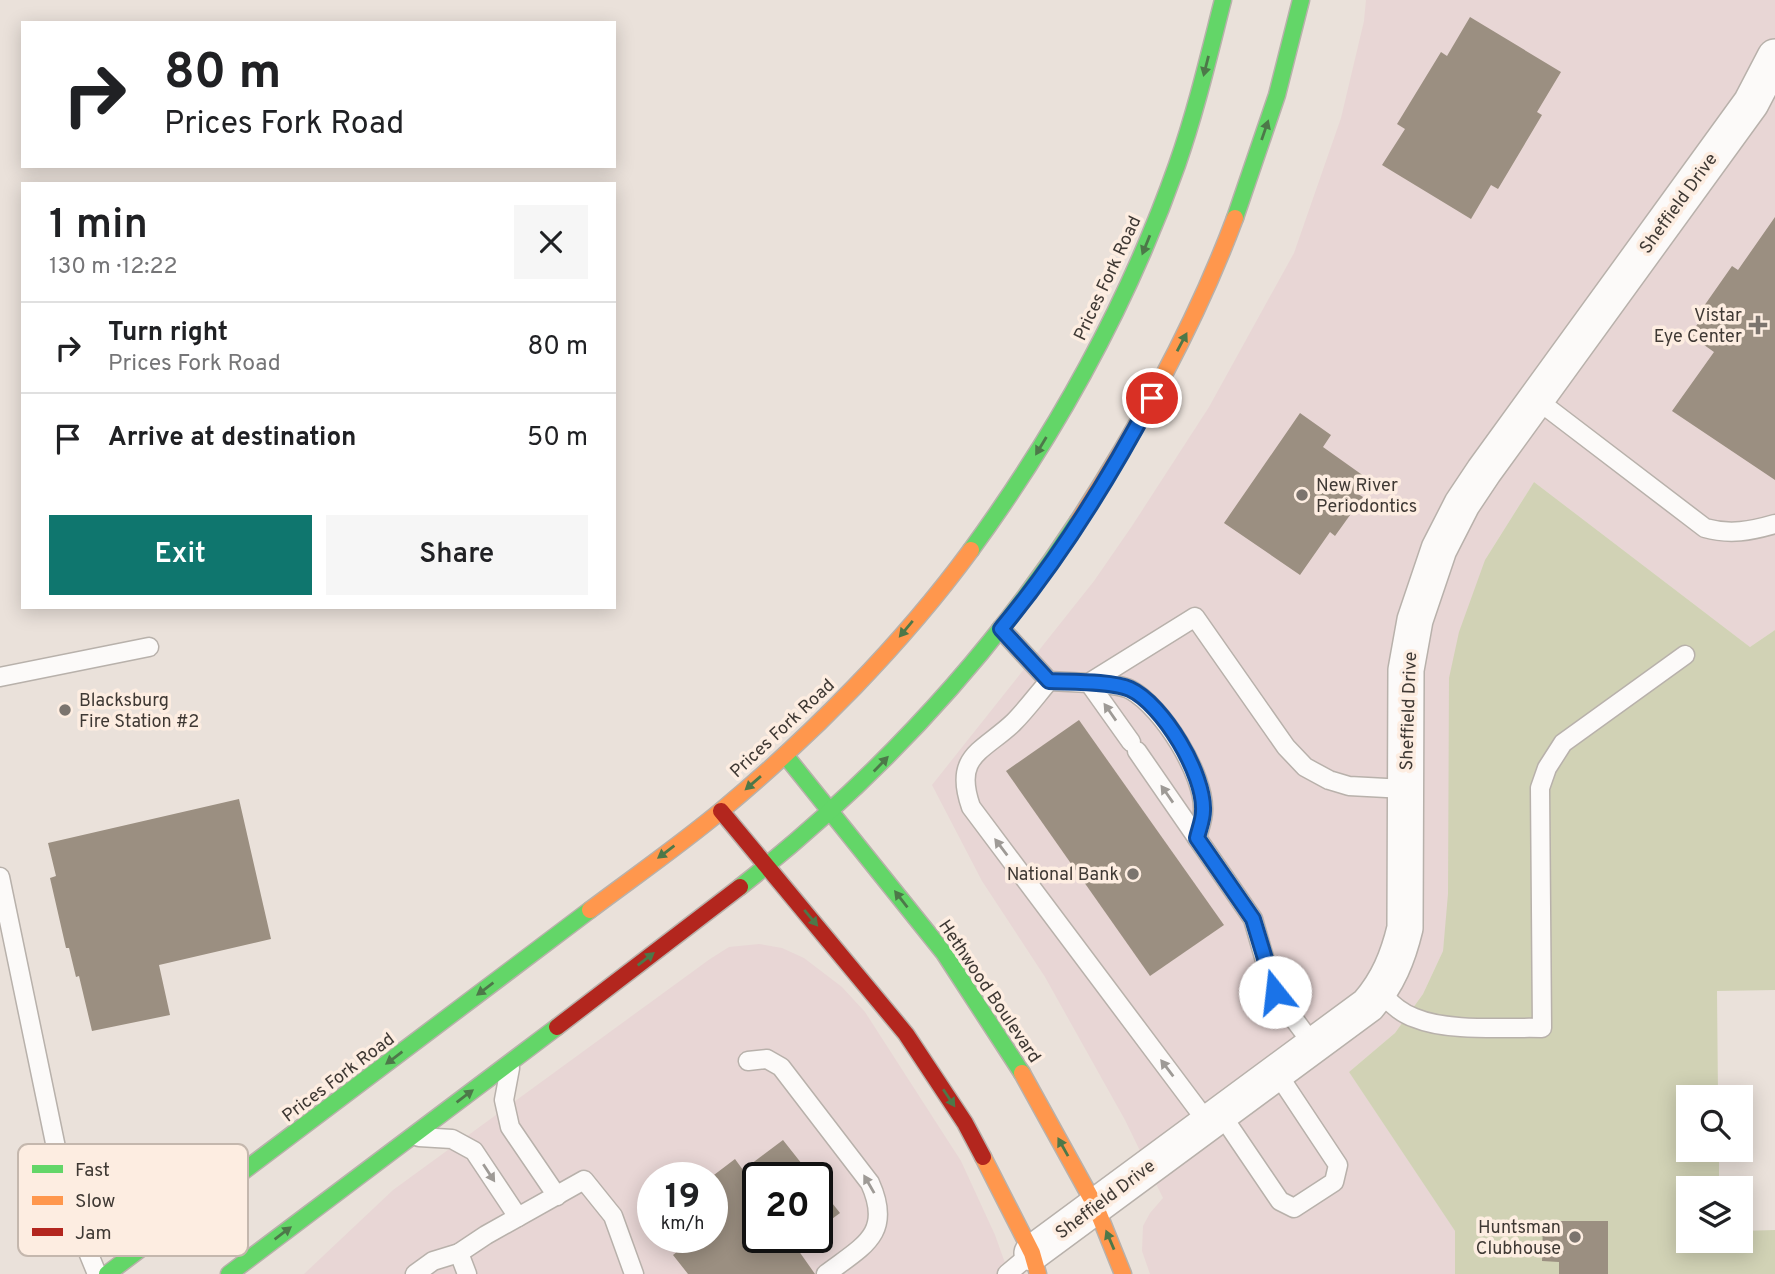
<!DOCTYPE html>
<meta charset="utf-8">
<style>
body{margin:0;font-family:Overpass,sans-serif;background:#f6f6f6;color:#202124;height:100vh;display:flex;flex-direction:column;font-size:26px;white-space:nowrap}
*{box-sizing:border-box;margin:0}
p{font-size:23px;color:#757577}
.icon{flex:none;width:38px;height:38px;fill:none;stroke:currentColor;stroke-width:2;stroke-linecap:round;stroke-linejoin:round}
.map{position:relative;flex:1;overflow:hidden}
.drawer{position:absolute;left:21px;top:182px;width:595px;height:427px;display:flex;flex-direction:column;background:#fff;border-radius:0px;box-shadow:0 4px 18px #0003}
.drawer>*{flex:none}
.hud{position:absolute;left:21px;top:21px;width:595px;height:147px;border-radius:0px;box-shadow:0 4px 18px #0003;background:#fff;color:#202124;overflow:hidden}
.fabs{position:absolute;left:1676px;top:1085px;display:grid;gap:14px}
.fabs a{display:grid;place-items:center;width:77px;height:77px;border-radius:0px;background:#fff;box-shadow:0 4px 18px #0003;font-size:35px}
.speed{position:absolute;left:637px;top:1162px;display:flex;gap:14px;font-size:35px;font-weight:700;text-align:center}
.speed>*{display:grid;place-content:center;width:91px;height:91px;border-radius:50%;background:#fff;box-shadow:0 4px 18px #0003;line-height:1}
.speed small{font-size:18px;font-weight:400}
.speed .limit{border:4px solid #111;border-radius:10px;background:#fff;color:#111}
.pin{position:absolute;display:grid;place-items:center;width:60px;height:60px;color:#fff;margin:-30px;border:4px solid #fff;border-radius:50%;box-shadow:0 2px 7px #0007}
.me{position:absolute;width:77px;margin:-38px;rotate:344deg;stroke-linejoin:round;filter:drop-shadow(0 0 5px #0008)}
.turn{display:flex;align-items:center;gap:24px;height:147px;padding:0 28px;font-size:32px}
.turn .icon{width:91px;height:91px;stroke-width:2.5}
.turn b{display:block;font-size:49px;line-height:60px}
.round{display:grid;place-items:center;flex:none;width:74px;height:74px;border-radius:0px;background:#f6f6f6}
.overview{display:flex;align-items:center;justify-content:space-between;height:119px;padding:0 28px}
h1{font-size:42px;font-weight:600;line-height:52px}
.primary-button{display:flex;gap:14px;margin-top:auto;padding:14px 28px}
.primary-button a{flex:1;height:80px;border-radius:0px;background:#0f766e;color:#fff;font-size:28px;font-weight:600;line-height:80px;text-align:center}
.primary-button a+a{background:#f6f6f6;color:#202124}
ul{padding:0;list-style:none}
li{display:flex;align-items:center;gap:21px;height:91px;padding:0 28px;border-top:2px solid #e0e0e0}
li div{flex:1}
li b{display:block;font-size:26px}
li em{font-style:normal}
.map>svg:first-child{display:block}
.commercial{fill:#e8d6d5;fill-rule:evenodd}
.green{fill:#d1d2b5}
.building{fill:#9b8f81}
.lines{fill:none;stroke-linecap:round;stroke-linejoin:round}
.lane-casing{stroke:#b8b1ab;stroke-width:21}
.street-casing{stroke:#b8b1ab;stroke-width:38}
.fast-casing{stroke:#b8b1ab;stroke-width:19}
.slow-casing{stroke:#b8b1ab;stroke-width:19}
.jam-casing{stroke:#b8b1ab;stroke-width:19}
.lane{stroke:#fcfaf9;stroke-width:18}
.street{stroke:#fcfaf9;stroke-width:35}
.fast{stroke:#63d668;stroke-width:16}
.slow{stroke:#ff974d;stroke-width:16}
.jam{stroke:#b3261e;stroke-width:16}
.oneway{fill:#4d7849}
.oneway2{fill:#9e9a96}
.route-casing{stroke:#114b97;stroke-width:18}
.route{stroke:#1a73e8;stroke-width:12}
.poi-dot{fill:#7b746e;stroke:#fdede1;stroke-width:2.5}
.labels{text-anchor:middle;stroke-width:7;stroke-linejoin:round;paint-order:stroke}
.street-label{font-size:18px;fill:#3f3934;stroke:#fdede1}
.poi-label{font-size:18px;fill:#3f3934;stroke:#fdede1;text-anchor:end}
.key{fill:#fdede1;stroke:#c4b7ad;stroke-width:2}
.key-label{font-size:19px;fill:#3f3934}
</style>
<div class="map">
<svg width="1775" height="1274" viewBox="0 0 1775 1274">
<rect width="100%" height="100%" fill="#eae1da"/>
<g class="commercial">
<path d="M 1366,0 L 1775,0 L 1775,630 L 1750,647 L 1534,482 L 1485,560 L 1443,951 L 1423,994 L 1395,1033 L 1349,1072 L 1455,1231 L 1455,1274 L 1150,1274 L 1142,1251 L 1143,1226 L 1150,1213 L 1163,1198 L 1125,1120 L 1045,977 L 982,881 L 932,785 L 1094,581 L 1132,526 L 1209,407 L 1294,253 L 1341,118 L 1364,21 Z"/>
<path d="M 759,944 L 782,948 L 804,958 L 842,987 L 865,1012 L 961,1161 L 995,1235 L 1009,1274 L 304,1274 L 393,1190 L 710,959 L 729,947 ZM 653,1178 L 712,1178 L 712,1237 L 653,1237 ZM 758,1178 L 817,1178 L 817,1237 L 758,1237 Z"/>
</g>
<path class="green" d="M 1534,482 L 1750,647 L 1775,630 L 1775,990 L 1717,991 L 1718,1097 L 1689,1097 L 1689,1150 L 1719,1150 L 1719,1188 L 1689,1188 L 1689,1241 L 1741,1241 L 1741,1231 L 1775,1230 L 1775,1274 L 1455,1274 L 1455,1231 L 1349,1072 L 1395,1033 L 1423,994 L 1443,951 L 1448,894 L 1449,678 L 1459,632 L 1485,560 Z"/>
<g class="building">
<path d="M 1470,17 L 1561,72 L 1537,112 L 1542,115 L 1498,189 L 1491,185 L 1471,219 L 1382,165 L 1405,129 L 1397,124 L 1441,52 L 1447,56 Z"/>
<path d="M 1775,217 L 1775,480 L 1672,411 L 1714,352 L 1690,335 L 1708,309 L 1704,306 L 1732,266 L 1738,270 Z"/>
<path d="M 1300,413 L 1331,435 L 1323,447 L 1368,479 L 1358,494 L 1363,497 L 1335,536 L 1330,532 L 1300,575 L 1224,523 Z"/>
<path d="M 1079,720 L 1224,925 L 1150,976 L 1006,771 Z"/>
<path d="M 239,799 L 271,939 L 159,965 L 170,1015 L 92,1031 L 79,976 L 76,977 L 69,948 L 66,948 L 50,878 L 56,876 L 48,843 Z"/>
<path d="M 783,1140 L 813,1178 L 758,1178 L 758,1237 L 809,1237 L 796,1247 L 815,1274 L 688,1274 L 673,1255 L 683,1247 L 676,1237 L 712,1237 L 712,1178 L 710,1178 L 735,1159 L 743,1170 Z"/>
<path d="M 817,1184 L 840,1213 L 817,1230 Z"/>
<path d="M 1543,1221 L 1608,1221 L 1608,1274 L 1559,1274 L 1559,1262 L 1542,1261 Z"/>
</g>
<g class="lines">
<defs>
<g id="lane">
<path d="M 1536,399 L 1705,528 C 1730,535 1751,531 1775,524"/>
<path d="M 1001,629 L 1049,681 L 1089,683 L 1195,617 L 1286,747 L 1305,767 L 1329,780 L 1349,786 L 1405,789"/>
<path d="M 0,677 L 149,647"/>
<path d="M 1049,681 C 1037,695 1026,710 1013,723 C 982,752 953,756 971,807 L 1208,1123"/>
<path d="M 1089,683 C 1102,684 1120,684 1131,690 C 1162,707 1205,775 1203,811 C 1203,820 1199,829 1197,838"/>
<path d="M 1089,683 L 1131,742"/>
<path d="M 1137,751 L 1253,919 L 1274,992 L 1314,1046"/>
<path d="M 0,877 L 60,1167 L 72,1213 L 97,1274"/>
<path d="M 1379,992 C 1390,1002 1400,1013 1415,1018 C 1448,1032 1505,1027 1542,1028 L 1540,788 L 1547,768 L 1563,743 L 1685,655"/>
<path d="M 748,1061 L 767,1059 L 781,1067 L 870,1183 C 893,1234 863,1246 826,1274"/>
<path d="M 510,1068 L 504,1100 L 510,1127 L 557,1196"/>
<path d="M 1221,1114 L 1280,1201 L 1294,1208 L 1334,1182 L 1338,1165 L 1277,1073"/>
<path d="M 419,1137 L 452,1139 L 474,1151 L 518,1217"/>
<path d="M 459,1253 L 467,1274"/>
<path d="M 415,1274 L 433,1261 L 459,1253 L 486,1235 L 584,1180 L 613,1216 L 634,1274"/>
<path d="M 1007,1274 L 1032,1253"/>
</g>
<path id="street" d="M 1032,1253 L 1368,1005 C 1388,982 1398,957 1405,928 L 1406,670 L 1415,620 L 1439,549 L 1462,504 L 1484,471 L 1751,103 L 1775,57"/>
<g id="fast">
<path d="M 1235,218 L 1277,95 L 1301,0"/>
<path d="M 971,550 C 1057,432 1129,301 1177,165 C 1196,111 1209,55 1223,0"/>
<path d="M 785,755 L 944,953 L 1022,1073"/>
<path d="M 740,887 C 872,783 986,662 1078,521"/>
<path d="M 107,1274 L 590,910"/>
<path d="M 229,1274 L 557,1027"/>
</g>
<g id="slow">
<path d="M 1078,521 C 1140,425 1195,325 1235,218"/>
<path d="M 590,910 C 634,877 680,845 722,810 C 812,735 902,644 971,550"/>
<path d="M 1022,1073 L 1096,1207 L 1123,1274"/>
<path d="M 983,1157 L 1032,1253 L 1038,1274"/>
</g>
<g id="jam">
<path d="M 721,811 L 906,1034 L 965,1123 L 983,1157"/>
<path d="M 557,1027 L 740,887"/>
</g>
</defs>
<use href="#lane" class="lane-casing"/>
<use href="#street" class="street-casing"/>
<use href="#fast" class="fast-casing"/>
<use href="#slow" class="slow-casing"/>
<use href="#jam" class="jam-casing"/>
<use href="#lane" class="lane"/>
<use href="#street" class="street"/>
<use href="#fast" class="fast"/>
<use href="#slow" class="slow"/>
<use href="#jam" class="jam"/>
</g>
<defs><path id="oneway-solid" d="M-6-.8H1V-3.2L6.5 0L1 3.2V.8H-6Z" transform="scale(1.75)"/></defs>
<g class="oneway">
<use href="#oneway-solid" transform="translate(1206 66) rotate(104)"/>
<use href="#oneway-solid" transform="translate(1265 130) rotate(-71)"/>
<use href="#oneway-solid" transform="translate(1146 245) rotate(112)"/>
<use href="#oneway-solid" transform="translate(1182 342) rotate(-62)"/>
<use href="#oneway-solid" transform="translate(1041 446) rotate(121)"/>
<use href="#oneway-solid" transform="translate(906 629) rotate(130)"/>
<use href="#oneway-solid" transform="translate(881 764) rotate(-46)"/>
<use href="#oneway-solid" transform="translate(753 783) rotate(139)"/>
<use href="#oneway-solid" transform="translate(666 852) rotate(143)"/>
<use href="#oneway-solid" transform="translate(901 899) rotate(-128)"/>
<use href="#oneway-solid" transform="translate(811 918) rotate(50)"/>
<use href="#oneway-solid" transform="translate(646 959) rotate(-38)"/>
<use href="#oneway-solid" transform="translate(485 989) rotate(143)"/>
<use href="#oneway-solid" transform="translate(394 1058) rotate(143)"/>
<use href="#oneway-solid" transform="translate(465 1096) rotate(-37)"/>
<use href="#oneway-solid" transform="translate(949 1098) rotate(56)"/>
<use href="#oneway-solid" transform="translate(1063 1147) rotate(-119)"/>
<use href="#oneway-solid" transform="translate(283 1233) rotate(-37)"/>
<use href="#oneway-solid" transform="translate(1110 1240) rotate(-113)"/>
</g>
<g class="oneway2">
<use href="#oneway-solid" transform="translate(1110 712) rotate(-125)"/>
<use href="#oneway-solid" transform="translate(1167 794) rotate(-125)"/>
<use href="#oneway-solid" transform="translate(1001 847) rotate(-127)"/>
<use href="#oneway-solid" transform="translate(1167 1068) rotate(-127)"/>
<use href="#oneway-solid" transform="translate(489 1173) rotate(57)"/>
<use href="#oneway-solid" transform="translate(869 1184) rotate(-120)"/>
</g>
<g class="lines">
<defs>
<path id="route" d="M 1152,398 C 1109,479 1060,558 1001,629 L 1049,681 C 1070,682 1112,681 1130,689 C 1163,704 1205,775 1203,811 C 1203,820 1199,829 1197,838 L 1253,919 L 1275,992"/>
</defs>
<use href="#route" class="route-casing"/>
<use href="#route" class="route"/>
</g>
<g class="poi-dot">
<path d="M1754.5 314.5h7v7h7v7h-7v7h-7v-7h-7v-7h7z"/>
<circle cx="1302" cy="495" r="7"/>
<circle cx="65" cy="710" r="7"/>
<circle cx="1133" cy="874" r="7"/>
<circle cx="1575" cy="1237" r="7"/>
</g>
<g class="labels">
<g class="street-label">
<text transform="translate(1678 203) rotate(-54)" y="6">Sheffield Drive</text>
<text transform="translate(1107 278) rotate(-65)" y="6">Prices Fork Road</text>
<text transform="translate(1408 711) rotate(-88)" y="6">Sheffield Drive</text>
<text transform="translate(782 728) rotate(-43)" y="6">Prices Fork Road</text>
<text transform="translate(990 991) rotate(56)" y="6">Hethwood Boulevard</text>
<text transform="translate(338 1077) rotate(-37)" y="6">Prices Fork Road</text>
<text transform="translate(1105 1199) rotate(-37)" y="6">Sheffield Drive</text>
</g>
<g class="poi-label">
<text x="1742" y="321">Vistar<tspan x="1742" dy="21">Eye Center</tspan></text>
<text x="1316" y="491" text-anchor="start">New River<tspan x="1316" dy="21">Periodontics</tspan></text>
<text x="79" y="706" text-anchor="start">Blacksburg<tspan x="79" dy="21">Fire Station #2</tspan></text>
<text x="1119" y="880">National Bank</text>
<text x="1561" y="1233">Huntsman<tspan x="1561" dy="21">Clubhouse</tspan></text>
</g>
</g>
<rect x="18" y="1144" width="230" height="112" rx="10" class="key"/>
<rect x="32" y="1165" width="31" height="8" fill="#63d668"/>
<rect x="32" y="1196" width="31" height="9" fill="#ff974d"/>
<rect x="32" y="1228" width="31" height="8" fill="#b3261e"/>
<g class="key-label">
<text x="75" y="1176">Fast</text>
<text x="75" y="1207">Slow</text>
<text x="75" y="1239">Jam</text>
</g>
</svg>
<div class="fabs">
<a><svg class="icon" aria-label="search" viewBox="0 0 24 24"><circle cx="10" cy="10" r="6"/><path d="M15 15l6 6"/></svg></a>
<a><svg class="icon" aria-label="layers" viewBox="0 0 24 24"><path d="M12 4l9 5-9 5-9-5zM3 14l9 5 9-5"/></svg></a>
</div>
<div class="speed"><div>19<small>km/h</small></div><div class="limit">20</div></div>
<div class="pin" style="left:1152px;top:398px;background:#d93025"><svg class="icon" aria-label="arrive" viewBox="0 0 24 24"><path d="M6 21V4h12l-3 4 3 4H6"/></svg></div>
<svg class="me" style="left:1275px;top:992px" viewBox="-20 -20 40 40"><circle r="19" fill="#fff"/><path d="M0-13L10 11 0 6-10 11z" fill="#1a73e8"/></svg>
<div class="hud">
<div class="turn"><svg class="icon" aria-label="right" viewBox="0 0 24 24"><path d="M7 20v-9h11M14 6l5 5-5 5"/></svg><div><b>80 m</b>Prices Fork Road</div></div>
</div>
<section class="drawer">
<div class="overview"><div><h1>1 min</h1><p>130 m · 12:22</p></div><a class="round"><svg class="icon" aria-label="close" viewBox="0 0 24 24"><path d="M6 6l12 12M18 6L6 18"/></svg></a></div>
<ul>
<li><svg class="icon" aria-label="right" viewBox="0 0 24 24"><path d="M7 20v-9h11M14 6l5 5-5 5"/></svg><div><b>Turn right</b><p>Prices Fork Road</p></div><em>80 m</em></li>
<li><svg class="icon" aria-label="arrive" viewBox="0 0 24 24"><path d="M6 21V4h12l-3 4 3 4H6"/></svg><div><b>Arrive at destination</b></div><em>50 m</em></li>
</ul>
<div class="primary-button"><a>Exit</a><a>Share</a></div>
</section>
</div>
